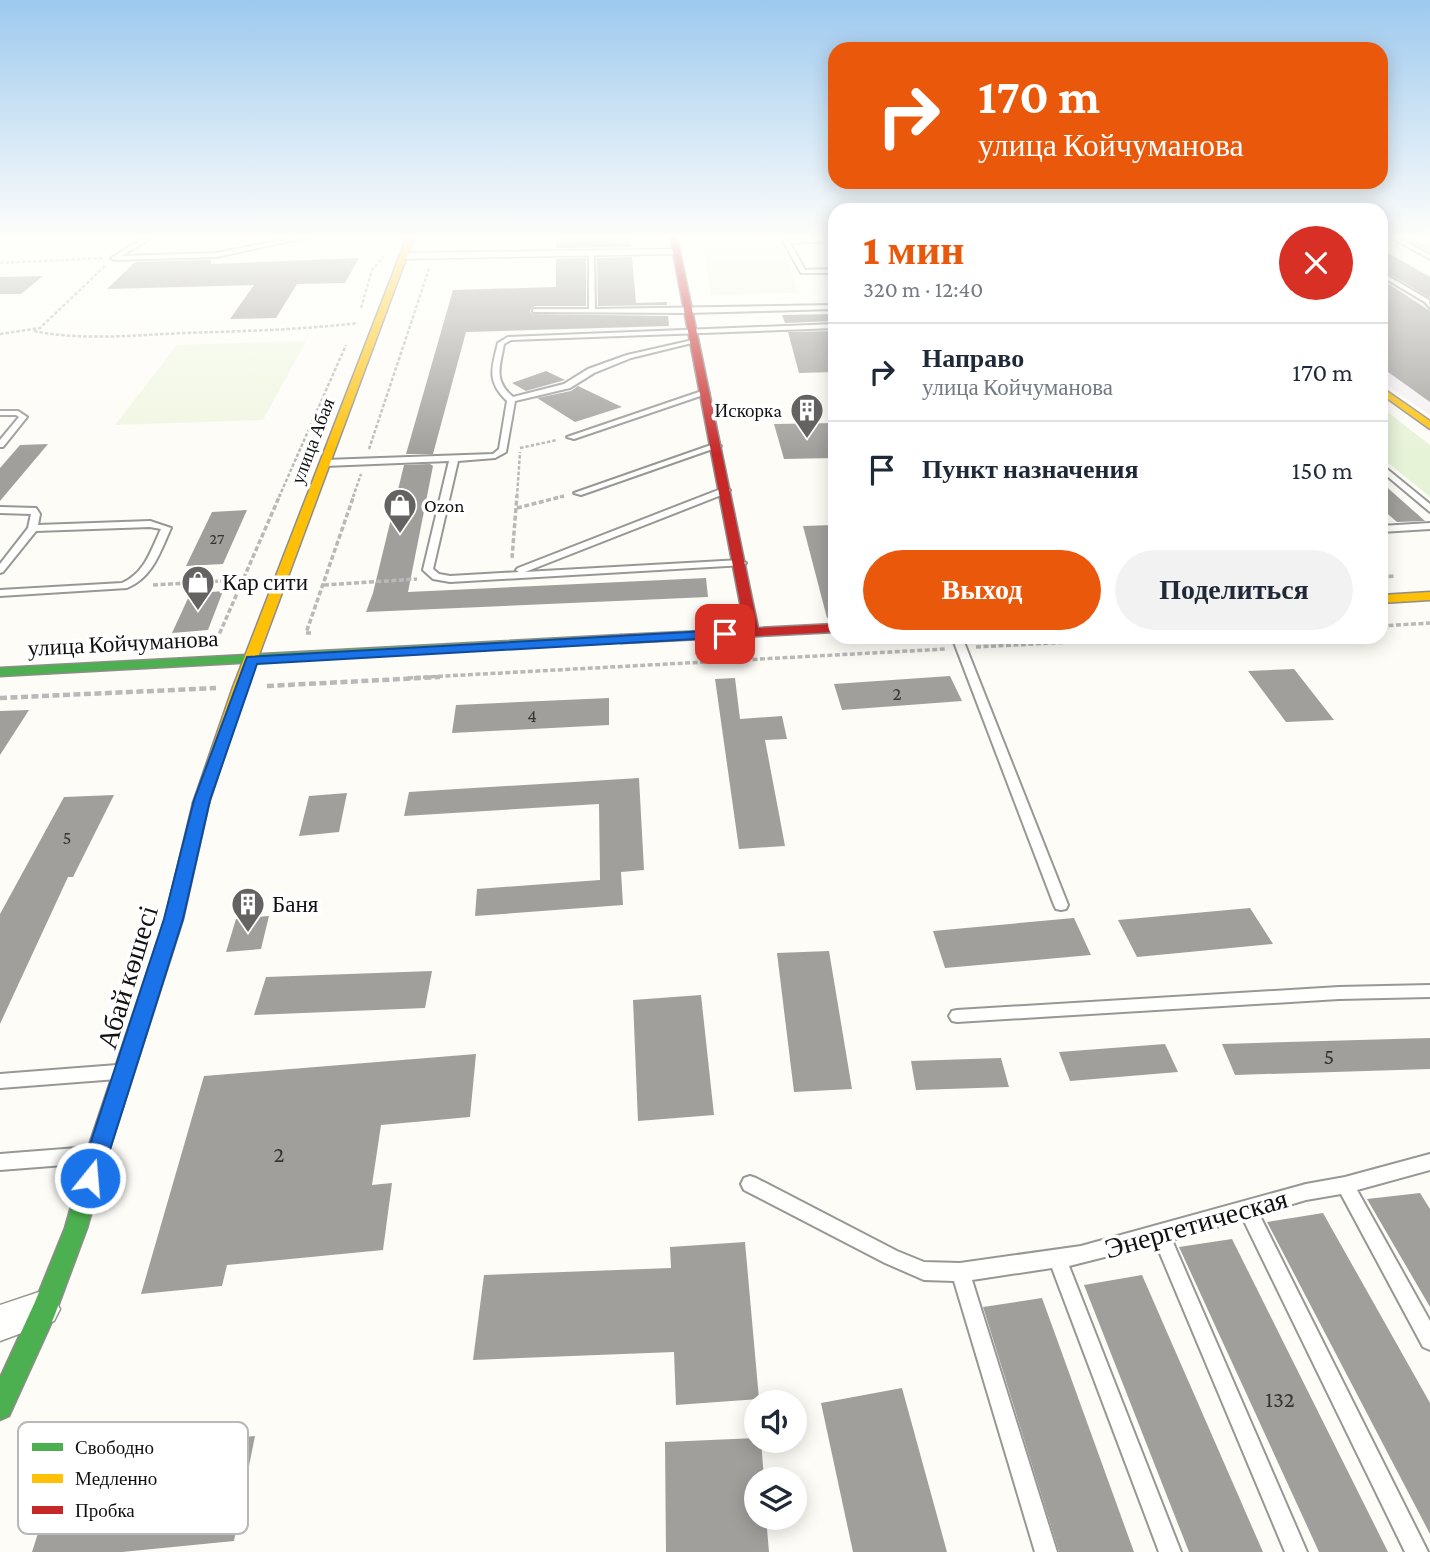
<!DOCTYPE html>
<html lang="ru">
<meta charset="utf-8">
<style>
body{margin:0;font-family:"Crimson Pro",serif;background:#f2f2f3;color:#1f2937;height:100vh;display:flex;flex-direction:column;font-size:26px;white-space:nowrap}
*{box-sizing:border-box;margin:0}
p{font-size:23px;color:#747a83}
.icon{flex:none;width:38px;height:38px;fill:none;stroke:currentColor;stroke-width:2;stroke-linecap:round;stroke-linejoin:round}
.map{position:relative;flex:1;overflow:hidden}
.side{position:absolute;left:828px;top:203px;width:560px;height:441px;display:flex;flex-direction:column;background:#fff;border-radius:21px;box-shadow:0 4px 18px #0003}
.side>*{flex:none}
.guide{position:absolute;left:828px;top:42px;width:560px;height:147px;border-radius:21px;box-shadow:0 4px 18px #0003;background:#ea580c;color:#fff;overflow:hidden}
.fabs{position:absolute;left:744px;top:1390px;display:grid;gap:14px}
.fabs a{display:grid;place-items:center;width:63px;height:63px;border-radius:50%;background:#fff;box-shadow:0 4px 18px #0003;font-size:35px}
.pin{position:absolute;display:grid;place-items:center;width:60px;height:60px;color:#fff;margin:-30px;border-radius:14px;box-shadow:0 4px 10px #0006}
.me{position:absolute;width:77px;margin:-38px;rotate:17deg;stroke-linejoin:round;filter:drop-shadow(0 0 5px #0008)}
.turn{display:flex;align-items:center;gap:24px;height:147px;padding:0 35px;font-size:32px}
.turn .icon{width:91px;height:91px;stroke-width:2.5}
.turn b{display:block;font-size:49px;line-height:60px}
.round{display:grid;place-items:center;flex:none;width:74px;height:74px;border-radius:37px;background:#f2f2f3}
.headline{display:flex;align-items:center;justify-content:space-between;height:119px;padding:0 35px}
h1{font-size:42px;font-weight:800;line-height:52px;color:#ea580c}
.cta{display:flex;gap:14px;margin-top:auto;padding:14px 35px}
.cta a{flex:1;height:80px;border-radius:42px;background:#ea580c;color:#fff;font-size:28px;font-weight:800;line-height:80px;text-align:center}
.cta a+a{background:#f2f2f3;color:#1f2937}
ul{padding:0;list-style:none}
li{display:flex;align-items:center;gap:21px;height:98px;padding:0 35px;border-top:2px solid #e0e1e3}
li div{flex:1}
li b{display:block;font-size:26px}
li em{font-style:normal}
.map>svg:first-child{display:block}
.industrial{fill:#f5f0f3}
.green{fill:#e7f3d7}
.pitch{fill:#f0f6e1}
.building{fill:#a19f9c}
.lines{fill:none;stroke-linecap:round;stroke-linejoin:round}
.lane-casing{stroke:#979795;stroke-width:4}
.street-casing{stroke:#979795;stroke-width:3}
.fast-casing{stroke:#8e8d8b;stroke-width:3}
.slow-casing{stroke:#8e8d8b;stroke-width:3}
.jam-casing{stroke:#8e8d8b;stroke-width:3}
.path-far2{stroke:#b9b9b8;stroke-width:2.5;stroke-dasharray:3.5 2;stroke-linecap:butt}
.path-far1{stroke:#b9b9b8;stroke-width:3.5;stroke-dasharray:5 2.5;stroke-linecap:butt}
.path{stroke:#b9b9b8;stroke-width:4.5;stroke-dasharray:7 3.5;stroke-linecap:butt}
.lane{fill:#fffffe;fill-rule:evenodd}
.street{fill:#fffffe;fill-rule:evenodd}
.fast{fill:#4caf50;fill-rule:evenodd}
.slow{fill:#ffc107;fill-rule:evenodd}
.jam{fill:#c62828;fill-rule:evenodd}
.rail{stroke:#d9c6c7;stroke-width:2.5}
.route{fill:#1a73e8;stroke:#114b97;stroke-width:2}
.labels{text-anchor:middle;stroke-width:7;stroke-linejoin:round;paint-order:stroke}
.far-number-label{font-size:16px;fill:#353434}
.far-poi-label{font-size:19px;fill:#111;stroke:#fff;text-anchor:end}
.far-street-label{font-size:19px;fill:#111;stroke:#fff}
.number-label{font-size:19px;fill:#353434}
.poi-label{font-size:23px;fill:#111;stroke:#fff;text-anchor:start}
.street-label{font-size:23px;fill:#111;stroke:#fff}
.near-number-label{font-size:23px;fill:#353434}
.near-street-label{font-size:28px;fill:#111;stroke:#fff}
.key{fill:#fff;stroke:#b8b8b8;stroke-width:2}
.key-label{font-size:19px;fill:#111}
</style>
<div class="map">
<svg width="1430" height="1552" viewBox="0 0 1430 1552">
<rect width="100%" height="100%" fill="#fdfcf7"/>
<path class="industrial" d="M 1381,248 L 1430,275 L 1430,415 L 1381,381 Z"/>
<path class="green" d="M 1381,411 L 1386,411 L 1430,445 L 1430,497 L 1381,457 Z"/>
<g class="pitch">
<path d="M 702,237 L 779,237 L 798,293 L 711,295 Z"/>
<path d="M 306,341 L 263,420 L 115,425 L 177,345 Z"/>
</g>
<g class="building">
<path d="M 557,237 L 630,237 L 631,247 L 556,248 Z"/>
<path d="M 1381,249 L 1430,277 L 1430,298 L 1381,269 Z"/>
<path d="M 632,257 L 636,303 L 667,302 L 667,305 L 598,306 L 597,258 Z"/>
<path d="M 359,258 L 345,283 L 297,284 L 276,318 L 230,319 L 254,285 L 107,289 L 135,262 L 211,260 L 211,264 Z"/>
<path d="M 586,258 L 586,306 L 535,306 L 530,310 L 531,314 L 668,316 L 669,326 L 466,332 L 433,454 L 406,454 L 453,290 L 556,287 L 556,259 Z"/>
<path d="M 43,276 L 21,294 L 0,294 L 0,277 Z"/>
<path d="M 1381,279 L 1430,311 L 1430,402 L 1381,367 Z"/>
<path d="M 835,314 L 835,321 L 785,323 L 782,315 Z"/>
<path d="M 835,331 L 835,372 L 799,373 L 788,332 Z"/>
<path d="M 546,371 L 565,380 L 526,391 L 512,383 Z"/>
<path d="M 578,386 L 622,407 L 575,422 L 537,398 L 571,391 Z"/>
<path d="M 835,423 L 835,458 L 784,459 L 774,424 Z"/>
<path d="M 48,444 L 0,501 L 0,468 L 20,445 Z"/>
<path d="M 430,464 L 433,466 L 408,592 L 706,578 L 708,597 L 366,612 L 373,593 L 404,465 Z"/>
<path d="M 1381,482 L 1425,521 L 1397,522 L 1381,508 Z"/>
<path d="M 247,510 L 223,564 L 186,566 L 212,512 Z"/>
<path d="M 835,525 L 835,617 L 827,618 L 803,526 Z"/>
<path d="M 223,591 L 208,630 L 172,633 L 190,594 Z"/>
<path d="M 1294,669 L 1334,720 L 1286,722 L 1248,671 Z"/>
<path d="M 950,676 L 962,701 L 842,710 L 834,684 Z"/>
<path d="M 735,678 L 740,719 L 782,716 L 787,739 L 765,740 L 785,846 L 739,849 L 715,679 Z"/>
<path d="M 609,698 L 609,725 L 452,733 L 456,705 Z"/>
<path d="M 29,710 L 0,755 L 0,711 Z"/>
<path d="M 639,778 L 644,870 L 621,872 L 623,905 L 475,916 L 477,889 L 600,880 L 599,804 L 404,816 L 409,792 Z"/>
<path d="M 347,793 L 339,832 L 299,836 L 309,796 Z"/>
<path d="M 114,795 L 73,877 L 68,877 L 0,1024 L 0,914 L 64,797 Z"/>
<path d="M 1250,908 L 1273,944 L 1137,957 L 1118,920 Z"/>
<path d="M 269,916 L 261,949 L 226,952 L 236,919 Z"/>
<path d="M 1074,918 L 1091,955 L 945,968 L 933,931 Z"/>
<path d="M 829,951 L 852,1089 L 794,1092 L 777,953 Z"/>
<path d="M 432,971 L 425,1008 L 254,1015 L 266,977 Z"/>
<path d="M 701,995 L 714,1115 L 638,1121 L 633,1000 Z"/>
<path d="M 1430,1038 L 1430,1069 L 1235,1075 L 1222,1044 Z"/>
<path d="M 1165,1044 L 1178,1072 L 1070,1081 L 1059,1052 Z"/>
<path d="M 476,1054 L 470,1117 L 381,1125 L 372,1185 L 392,1183 L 383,1250 L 227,1265 L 222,1286 L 141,1294 L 204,1076 Z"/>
<path d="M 1001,1058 L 1009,1087 L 916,1090 L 911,1061 Z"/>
<path d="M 1420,1193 L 1430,1209 L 1430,1307 L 1367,1199 Z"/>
<path d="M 1323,1213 L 1430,1403 L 1430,1534 L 1267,1222 Z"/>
<path d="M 1232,1239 L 1388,1552 L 1319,1552 L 1179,1247 Z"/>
<path d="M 745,1242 L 759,1399 L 676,1405 L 674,1352 L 473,1360 L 484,1275 L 671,1268 L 670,1247 Z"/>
<path d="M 1142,1275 L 1263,1552 L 1189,1552 L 1084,1285 Z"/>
<path d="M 1042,1298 L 1134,1552 L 1059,1552 L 983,1307 Z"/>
<path d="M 902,1388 L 947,1552 L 853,1552 L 821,1403 Z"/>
<path d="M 255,1436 L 234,1541 L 122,1552 L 32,1552 L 63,1455 Z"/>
<path d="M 756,1438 L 756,1440 L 761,1440 L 764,1479 L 756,1479 L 756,1517 L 766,1517 L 769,1552 L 666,1552 L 665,1442 Z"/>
</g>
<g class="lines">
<defs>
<g id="lane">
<path d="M 146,237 L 153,237 L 121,256 L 216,253 L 296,237 L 309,237 L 216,257 L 114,260 L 111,258 Z"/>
<path d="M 835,237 L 835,241 L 790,243 L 805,270 L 835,269 L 835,273 L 801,273 L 783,241 Z"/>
<path d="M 1390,237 L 1397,237 L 1430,255 L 1430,259 Z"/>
<path d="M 589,252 L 594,253 L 595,309 L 835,305 L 835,309 L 686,313 L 533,312 L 533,310 L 535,309 L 589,309 Z"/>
<path d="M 1381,272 L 1429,300 L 1430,308 L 1425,302 L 1381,276 Z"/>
<path d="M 835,324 L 835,328 L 511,340 L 504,344 C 500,367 493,380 513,397 L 564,384 L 588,369 L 627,355 L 693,340 L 696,342 L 631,358 L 594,373 L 570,388 L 515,401 L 506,452 L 495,458 L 458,461 L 433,569 L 439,574 L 450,576 L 519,572 L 516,570 L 518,568 L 726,487 L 730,490 L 729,492 L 525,572 L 741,560 L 746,563 L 744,565 L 450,582 L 433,579 L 423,570 L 449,461 L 325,466 L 321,463 L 325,460 L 493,454 L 499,449 L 507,401 C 486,381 492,368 498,343 L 508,337 Z"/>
<path d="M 702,391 L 709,393 L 574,439 L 567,437 Z"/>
<path d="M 0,411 L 18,411 L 27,417 L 3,447 L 0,447 L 0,440 L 19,417 L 16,415 L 0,415 Z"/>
<path d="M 714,444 L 721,446 L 581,495 L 574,493 Z"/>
<path d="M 1381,464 L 1430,504 L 1430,512 L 1381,471 Z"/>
<path d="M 0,507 L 36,508 L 40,514 L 38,525 L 150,521 L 171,528 C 160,552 153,577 127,588 L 0,596 L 0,590 L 122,583 C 145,573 151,550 161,529 L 150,527 L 36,531 L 3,572 L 0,573 L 0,564 L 28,528 L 31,514 L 0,513 Z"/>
<path d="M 1430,523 L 1430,529 L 1381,532 L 1381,526 Z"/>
<path d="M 952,637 L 962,637 L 1068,905 L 1066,909 L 1061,910 L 1056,909 L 1054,905 Z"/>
<path d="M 1430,985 L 1430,997 L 1339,999 L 957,1022 L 952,1021 L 949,1016 L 952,1011 L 957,1010 L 1339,987 Z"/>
<path d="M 117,1065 L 123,1067 L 125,1072 L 123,1077 L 117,1079 L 0,1088 L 0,1074 Z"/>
<path d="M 90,1147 L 96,1149 L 98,1155 L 96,1161 L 90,1163 L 0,1170 L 0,1154 Z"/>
<path d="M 1430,1154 L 1430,1170 L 1357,1190 L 1430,1321 L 1430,1350 L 1423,1347 L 1341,1194 L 1306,1200 L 1259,1214 L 1428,1552 L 1405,1552 L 1243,1219 L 1172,1240 L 1307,1552 L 1285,1552 L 1156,1244 L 1069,1266 L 1181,1552 L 1159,1552 L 1052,1268 L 972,1280 L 1057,1552 L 1035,1552 L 954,1281 L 924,1280 L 885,1263 L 744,1190 L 741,1184 L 744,1178 L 750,1176 L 756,1178 L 897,1251 L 924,1262 L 960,1263 L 1081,1246 L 1306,1184 L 1345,1177 Z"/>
</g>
<g id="street">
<path d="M 675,249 L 679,250 L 679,254 L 404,259 L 399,256 L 404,253 Z"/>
<path d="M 42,1291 L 54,1297 L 60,1309 L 54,1321 L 0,1341 L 0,1305 Z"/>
</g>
<g id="fast">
<path d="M 621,635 L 628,639 L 626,642 L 0,676 L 0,668 Z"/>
<path d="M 201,797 L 209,803 L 183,919 L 108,1154 L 87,1228 L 54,1317 L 9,1416 L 0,1420 L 0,1378 L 35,1302 L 65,1228 L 86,1154 L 165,919 L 193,803 Z"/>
</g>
<g id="slow">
<path d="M 407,237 L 414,237 L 247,687 L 209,803 L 207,807 L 195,807 L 193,803 L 233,687 Z"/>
<path d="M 1381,387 L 1430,421 L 1430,429 L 1381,394 Z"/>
<path d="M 1430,592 L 1430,600 L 1381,603 L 1381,595 Z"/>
</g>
<path id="jam" d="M 670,237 L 677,237 L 758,628 L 835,624 L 835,632 L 621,643 L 614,639 L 621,635 L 745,629 Z"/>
</defs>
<use href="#lane" class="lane-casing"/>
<use href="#street" class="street-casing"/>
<use href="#fast" class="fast-casing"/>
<use href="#slow" class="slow-casing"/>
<use href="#jam" class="jam-casing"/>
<g class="path-far2">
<path d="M 0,263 L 103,258"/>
<path d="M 361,308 L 372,270 L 384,256"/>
<path d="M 34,331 C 84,341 134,335 185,333 C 243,331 300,330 358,323"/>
<path d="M 0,334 L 40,328 L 106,265"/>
<path d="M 520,448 L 557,440"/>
<path d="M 369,449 L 429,269"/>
<path d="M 279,497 L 346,345"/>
<path d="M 353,497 L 361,474"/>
<path d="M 517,497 L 520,452"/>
<path d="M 560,497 L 564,496"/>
</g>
<g class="path-far1">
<path d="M 517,508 L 564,496"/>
<path d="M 512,558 L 517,495"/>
<path d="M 1381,577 L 1394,576"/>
<path d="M 153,585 L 259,579"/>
<path d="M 324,585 L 417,579"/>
<path d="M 1381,626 L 1430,623"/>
<path d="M 311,633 L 306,633 L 354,495"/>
<path d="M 162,641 L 218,637 L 280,495"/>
<path d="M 976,647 L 1167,637"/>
<path d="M 408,678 L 946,649"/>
</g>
<g class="path">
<path d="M 267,686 L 440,677"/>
<path d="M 0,698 L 216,688"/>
</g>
<use href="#lane" class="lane"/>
<use href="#street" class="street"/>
<use href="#fast" class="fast"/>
<use href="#slow" class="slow"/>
<use href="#jam" class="jam"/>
<path class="rail" d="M 1406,237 L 1430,250"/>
</g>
<linearGradient id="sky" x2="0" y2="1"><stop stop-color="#9dc9ee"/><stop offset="0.52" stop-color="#fefefb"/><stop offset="1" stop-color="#fefefb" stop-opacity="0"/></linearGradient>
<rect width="1430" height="455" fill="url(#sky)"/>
<path class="route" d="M 725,630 L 730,631 L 730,637 L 257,664 L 210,800 L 183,919 L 101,1178 L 98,1186 L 90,1189 L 82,1186 L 79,1178 L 164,919 L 194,800 L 247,657 Z"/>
<defs>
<symbol id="building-pin" viewBox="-11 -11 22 30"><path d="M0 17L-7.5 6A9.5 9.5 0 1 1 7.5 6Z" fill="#646362" stroke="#fff"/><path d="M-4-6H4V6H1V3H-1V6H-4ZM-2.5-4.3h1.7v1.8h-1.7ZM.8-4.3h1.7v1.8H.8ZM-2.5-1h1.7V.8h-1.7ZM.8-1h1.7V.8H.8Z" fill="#fff"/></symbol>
<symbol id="shop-pin" viewBox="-11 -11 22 30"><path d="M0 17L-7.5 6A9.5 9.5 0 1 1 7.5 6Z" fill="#646362" stroke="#fff"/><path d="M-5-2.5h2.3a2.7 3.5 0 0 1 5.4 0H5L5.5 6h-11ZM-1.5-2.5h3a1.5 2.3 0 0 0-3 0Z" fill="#fff"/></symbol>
</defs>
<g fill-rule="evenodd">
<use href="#building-pin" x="788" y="391" width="38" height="52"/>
<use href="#shop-pin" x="381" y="486" width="38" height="52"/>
<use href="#shop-pin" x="179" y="563" width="38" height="52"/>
<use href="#building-pin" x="229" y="885" width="38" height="52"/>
</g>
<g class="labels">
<g class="far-number-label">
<text x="217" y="544">27</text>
</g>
<g class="far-poi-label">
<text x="782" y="417">Искоркa</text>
<text x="424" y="512" text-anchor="start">Ozon</text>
</g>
<g class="far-street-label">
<text transform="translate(312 441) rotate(-69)" y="7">улица Абая</text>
</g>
<g class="number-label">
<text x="897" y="700">2</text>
<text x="532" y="722">4</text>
<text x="67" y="844">5</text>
</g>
<g class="poi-label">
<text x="222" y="590">Кар сити</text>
<text x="272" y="912">Баня</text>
</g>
<g class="street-label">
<text transform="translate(123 643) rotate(-3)" y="8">улица Койчуманова</text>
</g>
<g class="near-number-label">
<text x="1329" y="1064">5</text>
<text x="279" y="1162">2</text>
<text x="1280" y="1407">132</text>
</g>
<g class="near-street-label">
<text transform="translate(127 977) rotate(-73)" y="10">Абай көшесі</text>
<text transform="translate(1196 1223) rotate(-16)" y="10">Энергетическая</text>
</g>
</g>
<rect x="18" y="1422" width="230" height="112" rx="10" class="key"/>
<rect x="32" y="1443" width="31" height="8" fill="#4caf50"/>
<rect x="32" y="1474" width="31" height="9" fill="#ffc107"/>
<rect x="32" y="1506" width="31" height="8" fill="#c62828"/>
<g class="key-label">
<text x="75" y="1454">Свободно</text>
<text x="75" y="1485">Медленно</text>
<text x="75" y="1517">Пробка</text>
</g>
</svg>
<div class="fabs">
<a><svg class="icon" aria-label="sound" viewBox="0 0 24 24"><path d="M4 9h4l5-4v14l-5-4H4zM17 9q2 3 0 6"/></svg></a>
<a><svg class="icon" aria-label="layers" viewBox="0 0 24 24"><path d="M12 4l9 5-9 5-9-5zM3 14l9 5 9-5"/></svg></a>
</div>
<div class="pin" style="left:725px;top:634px;background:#d93025"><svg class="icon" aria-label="arrive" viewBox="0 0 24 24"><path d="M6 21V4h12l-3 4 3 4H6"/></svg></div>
<svg class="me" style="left:90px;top:1178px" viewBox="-20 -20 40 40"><circle r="17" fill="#1a73e8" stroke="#fff" stroke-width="3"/><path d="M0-11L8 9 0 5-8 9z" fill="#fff"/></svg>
<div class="guide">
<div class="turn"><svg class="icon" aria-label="right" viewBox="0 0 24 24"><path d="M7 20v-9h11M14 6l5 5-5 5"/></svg><div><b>170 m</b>улица Койчуманова</div></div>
</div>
<section class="side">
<div class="headline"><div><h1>1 мин</h1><p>320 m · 12:40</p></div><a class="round" style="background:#d93025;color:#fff"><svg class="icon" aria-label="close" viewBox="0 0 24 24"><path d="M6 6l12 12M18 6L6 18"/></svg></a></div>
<ul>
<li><svg class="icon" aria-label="right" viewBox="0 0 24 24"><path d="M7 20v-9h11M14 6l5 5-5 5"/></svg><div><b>Направо</b><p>улица Койчуманова</p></div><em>170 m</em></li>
<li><svg class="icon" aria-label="arrive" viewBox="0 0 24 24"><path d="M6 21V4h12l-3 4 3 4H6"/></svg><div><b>Пункт назначения</b></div><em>150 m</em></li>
</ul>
<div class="cta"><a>Выход</a><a>Поделиться</a></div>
</section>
</div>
